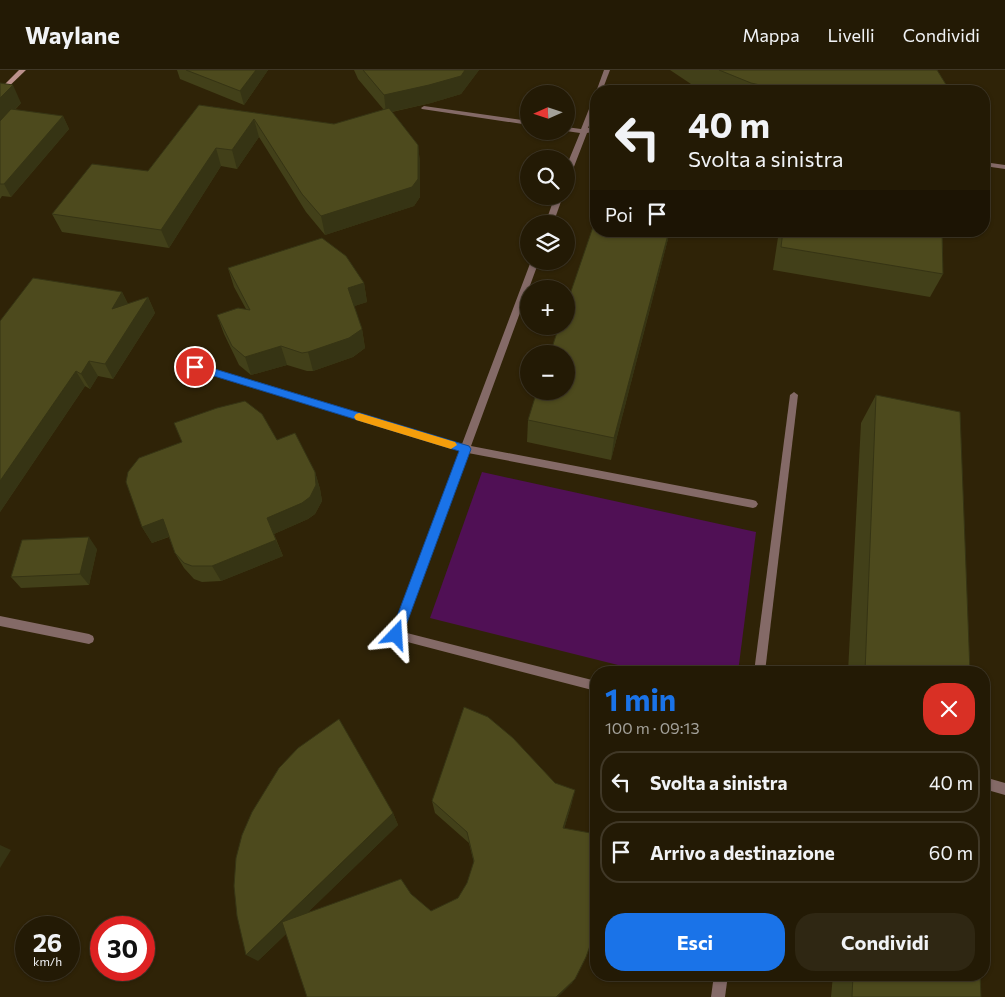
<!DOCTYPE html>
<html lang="it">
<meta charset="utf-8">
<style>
body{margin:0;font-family:Commissioner,sans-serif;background:#2f2713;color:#f1f3f6;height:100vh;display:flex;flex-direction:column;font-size:19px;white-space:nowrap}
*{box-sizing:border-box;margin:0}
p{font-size:16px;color:#a3a19a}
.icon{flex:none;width:28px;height:28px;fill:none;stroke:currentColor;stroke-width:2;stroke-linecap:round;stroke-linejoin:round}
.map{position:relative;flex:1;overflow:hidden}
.sheet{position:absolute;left:590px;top:596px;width:400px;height:315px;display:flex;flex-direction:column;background:#231a05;border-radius:20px;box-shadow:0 1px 4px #0004,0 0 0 1px #403827}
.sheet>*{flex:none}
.banner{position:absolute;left:590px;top:15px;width:400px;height:152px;border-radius:20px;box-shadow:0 1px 4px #0004,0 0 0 1px #403827;background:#231a05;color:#f1f3f6;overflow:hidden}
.needle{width:32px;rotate:267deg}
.buttons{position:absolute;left:520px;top:15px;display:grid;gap:10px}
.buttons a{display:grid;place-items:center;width:55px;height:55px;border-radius:50%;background:#231a05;box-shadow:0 1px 4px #0004,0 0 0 1px #403827;font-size:25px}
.speed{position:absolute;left:15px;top:846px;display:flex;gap:10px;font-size:25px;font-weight:700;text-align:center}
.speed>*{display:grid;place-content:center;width:65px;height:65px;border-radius:50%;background:#231a05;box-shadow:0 1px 4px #0004,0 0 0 1px #403827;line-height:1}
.speed small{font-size:12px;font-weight:400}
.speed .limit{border:8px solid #d22;background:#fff;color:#111}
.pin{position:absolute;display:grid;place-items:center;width:42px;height:42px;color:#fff;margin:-21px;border:2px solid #fff;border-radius:50%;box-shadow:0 1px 5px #0007}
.me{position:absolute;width:55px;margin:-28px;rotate:20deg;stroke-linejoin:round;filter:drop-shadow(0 0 4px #0008)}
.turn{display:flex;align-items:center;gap:18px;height:105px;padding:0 15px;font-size:22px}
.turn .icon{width:65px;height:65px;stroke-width:2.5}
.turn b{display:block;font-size:35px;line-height:42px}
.then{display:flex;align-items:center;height:48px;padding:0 15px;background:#0003;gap:10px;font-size:19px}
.round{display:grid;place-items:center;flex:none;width:52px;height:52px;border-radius:20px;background:#2f2713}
.head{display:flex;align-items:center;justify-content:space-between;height:85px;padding:0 15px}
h1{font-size:30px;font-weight:700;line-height:38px;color:#1a73e8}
.action{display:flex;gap:10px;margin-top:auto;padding:10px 15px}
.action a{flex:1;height:58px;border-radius:20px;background:#1a73e8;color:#fff;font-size:20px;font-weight:700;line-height:58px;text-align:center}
.action a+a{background:#2f2713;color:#f1f3f6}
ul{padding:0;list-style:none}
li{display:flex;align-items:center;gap:15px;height:62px;margin:0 10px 8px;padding:0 5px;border:2px solid #403827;border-radius:20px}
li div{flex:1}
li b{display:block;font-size:19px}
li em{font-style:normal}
header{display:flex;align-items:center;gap:30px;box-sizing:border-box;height:70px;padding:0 25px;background:#231a05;border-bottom:1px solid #403827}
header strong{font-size:24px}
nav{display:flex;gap:28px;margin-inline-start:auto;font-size:18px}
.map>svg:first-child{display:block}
.green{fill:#501055}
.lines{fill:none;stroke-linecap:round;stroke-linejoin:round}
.street{fill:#846a67;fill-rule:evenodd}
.secondary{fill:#bb918c;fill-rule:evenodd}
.wall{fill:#424019}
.shaded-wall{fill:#363414}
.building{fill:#4d4a1d;stroke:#363414}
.route{fill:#1a73e8;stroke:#114b97}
.slow{fill:#f59e0b}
</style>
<header>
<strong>Waylane</strong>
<nav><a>Mappa</a><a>Livelli</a><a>Condividi</a></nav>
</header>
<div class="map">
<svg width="1005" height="927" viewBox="0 0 1005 927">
<rect width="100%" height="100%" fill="#2f2307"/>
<path class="green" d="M 482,402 L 756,462 L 738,602 L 646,602 L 430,548 Z"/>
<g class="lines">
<g class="street">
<path d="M 604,0 L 610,0 L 602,21 L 596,22 Z"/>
<path d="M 596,27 L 596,37 L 588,58 L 596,57 L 596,61 L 587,63 L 570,107 L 566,109 L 566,97 L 580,63 L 566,61 L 566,57 L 581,59 L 593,29 Z"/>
<path d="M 424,36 L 529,51 L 529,55 L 422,39 L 421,38 Z"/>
<path d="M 984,92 L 1005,95 L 1005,99 L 984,96 Z"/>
<path d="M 555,126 L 563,126 L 553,154 L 545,154 Z"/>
<path d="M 531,191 L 539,191 L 471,376 L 753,430 L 756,431 L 758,434 L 756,437 L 753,438 L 468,383 L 403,562 L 596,611 L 596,621 L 392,568 L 391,565 L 460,381 L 192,299 L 191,297 L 195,294 L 462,374 Z"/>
<path d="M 794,322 L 798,325 L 765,602 L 754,602 L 790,325 Z"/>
<path d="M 0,546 L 89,564 L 93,566 L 94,569 L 93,572 L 89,574 L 0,556 Z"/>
<path d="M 984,707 L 1005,713 L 1005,725 L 984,719 Z"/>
<path d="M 714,905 L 728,905 L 725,927 L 711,927 Z"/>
</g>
<path class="secondary" d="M 19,0 L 26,0 L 0,25 L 0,19 Z"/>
</g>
<g class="wall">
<path d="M 177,0 L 268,0 L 244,35 L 180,9 Z"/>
<path d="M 354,0 L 479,0 L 461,24 L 431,33 L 392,42 L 418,75 L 420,93 L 420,127 L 414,136 L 325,165 L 306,142 L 259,67 L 237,99 L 221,96 L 169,178 L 62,162 L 52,144 L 148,101 L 199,35 L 334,54 L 384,40 L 358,9 Z"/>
<path d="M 670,0 L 937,0 L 950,21 L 708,21 L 691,14 Z"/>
<path d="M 0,13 L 21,33 L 15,40 L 63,46 L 69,59 L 11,127 L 2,126 L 0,129 Z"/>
<path d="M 670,161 L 611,390 L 527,372 L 528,350 Z"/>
<path d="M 779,161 L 942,161 L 943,204 L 930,227 L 773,200 Z"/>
<path d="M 228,198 L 364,213 L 367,232 L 354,236 L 362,259 L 365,278 L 353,287 L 313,301 L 307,301 L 287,295 L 251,305 L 239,295 L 224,264 L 217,245 L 246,239 L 234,217 Z"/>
<path d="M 122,222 L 128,234 L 148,227 L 155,243 L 113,309 L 98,306 L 90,319 L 85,316 L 0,442 L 0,251 Z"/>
<path d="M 876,325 L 970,602 L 848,602 L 861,353 Z"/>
<path d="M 277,370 L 315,402 L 320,419 L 322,431 L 315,444 L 308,449 L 274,464 L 283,486 L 221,511 L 202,512 L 194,509 L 184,498 L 175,483 L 169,467 L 152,473 L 142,457 Z"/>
<path d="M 97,479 L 89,515 L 21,518 L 11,507 Z"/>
<path d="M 432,731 L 572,732 L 564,759 L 575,909 L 571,914 L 286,864 L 258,891 L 393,743 L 398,755 L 308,842 L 411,824 L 431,841 L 458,828 L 467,813 L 474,793 L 469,773 L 435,743 Z"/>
<path d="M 833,905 L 980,905 L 981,927 L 831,927 Z"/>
</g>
<g class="shaded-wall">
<path d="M 256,0 L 268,0 L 244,35 L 240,21 Z"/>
<path d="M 465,0 L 479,0 L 461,24 L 431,33 L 386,43 L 384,25 Z"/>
<path d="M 13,15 L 21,33 L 0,55 L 0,28 Z"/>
<path d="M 63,46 L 69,59 L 11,127 L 4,114 Z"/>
<path d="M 254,49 L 259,67 L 237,99 L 232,80 Z"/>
<path d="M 418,75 L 420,93 L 420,127 L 414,136 L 325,165 L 321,146 Z"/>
<path d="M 216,78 L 221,96 L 169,178 L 161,160 Z"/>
<path d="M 669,161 L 670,161 L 611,390 L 614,368 Z"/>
<path d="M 364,213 L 367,232 L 352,237 L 348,218 Z"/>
<path d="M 122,222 L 130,238 L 112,239 Z"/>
<path d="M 148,227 L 155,243 L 113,309 L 105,294 Z"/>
<path d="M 362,259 L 365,278 L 353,287 L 313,301 L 308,282 Z"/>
<path d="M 281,276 L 287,295 L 251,305 L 245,287 Z"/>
<path d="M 89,291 L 98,306 L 90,319 L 81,304 Z"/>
<path d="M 76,301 L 85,316 L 0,442 L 0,411 Z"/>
<path d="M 315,402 L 320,419 L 322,431 L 315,444 L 308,449 L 274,464 L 267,448 Z"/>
<path d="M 163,449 L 173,465 L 152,473 L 142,457 Z"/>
<path d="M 89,467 L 97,479 L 89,515 L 80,504 Z"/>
<path d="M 276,470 L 283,486 L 221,511 L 212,496 Z"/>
<path d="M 575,720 L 572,732 L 561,770 L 563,758 Z"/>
<path d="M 393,743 L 398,755 L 258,891 L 246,885 Z"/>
<path d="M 0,775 L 11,780 L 0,798 Z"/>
<path d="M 575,909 L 571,914 L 558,927 L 556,927 Z"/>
</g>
<g class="building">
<path d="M 186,0 L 256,0 L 240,21 Z"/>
<path d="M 363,0 L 465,0 L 461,6 L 429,15 L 384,25 Z"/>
<path d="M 719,0 L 937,0 L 950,21 L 787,21 L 751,13 Z"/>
<path d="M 0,13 L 13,15 L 0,28 Z"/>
<path d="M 199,35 L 334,54 L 389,38 L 418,75 L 418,109 L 412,117 L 321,146 L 302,124 L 254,49 L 232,80 L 216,78 L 161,160 L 52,144 L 92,94 L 148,101 Z"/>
<path d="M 11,39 L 63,46 L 4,114 L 0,114 L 0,51 Z"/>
<path d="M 596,148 L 596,161 L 669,161 L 614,368 L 528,350 L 537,321 L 566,321 L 566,284 L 550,284 L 559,256 L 566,256 L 566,236 Z"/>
<path d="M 783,161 L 942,161 L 943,204 L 781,177 Z"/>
<path d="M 322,168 L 346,186 L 364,213 L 348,218 L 362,259 L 349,268 L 308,282 L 302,283 L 281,276 L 245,287 L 232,276 L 217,245 L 238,238 L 250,240 L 228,198 Z"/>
<path d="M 33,208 L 122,222 L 112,239 L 148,227 L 105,294 L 89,291 L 81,304 L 76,301 L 0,411 L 0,251 Z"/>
<path d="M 876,325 L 960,342 L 970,602 L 865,602 Z"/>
<path d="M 245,331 L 262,344 L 277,370 L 295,363 L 315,402 L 316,415 L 310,427 L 302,433 L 267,448 L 276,470 L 212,496 L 192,496 L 184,493 L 175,483 L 163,449 L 142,457 L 126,412 L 128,402 L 139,388 L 182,372 L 174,353 L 217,338 Z"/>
<path d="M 89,467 L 80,504 L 11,507 L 22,470 Z"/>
<path d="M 464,637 L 488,647 L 513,668 L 555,713 L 575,720 L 563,758 L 596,764 L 596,859 L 586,887 L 575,909 L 556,927 L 307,927 L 282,852 L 401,809 L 411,824 L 431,841 L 458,828 L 467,813 L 474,791 L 467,762 L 432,731 Z"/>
<path d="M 339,649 L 393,743 L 246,885 L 237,846 L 234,816 L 236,788 L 242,765 L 252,742 L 279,698 L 298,678 Z"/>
<path d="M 853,905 L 980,905 L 981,927 L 852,927 Z"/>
</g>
<path class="route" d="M 195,293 L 469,376 L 471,379 L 401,569 L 396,571 L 392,569 L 390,565 L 459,381 L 191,299 L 191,294 Z"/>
<path class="slow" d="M 359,343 L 455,372 L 457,375 L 451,379 L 356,350 L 354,347 L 356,344 Z"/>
</svg>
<div class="buttons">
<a><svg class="needle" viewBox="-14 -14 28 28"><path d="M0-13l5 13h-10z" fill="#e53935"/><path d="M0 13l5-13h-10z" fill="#a3a19a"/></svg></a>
<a><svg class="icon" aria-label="search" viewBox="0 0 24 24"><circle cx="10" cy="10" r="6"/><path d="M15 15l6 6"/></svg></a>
<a><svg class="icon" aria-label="layers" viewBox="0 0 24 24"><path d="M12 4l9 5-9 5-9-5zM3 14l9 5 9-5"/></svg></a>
<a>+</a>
<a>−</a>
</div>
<div class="speed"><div>26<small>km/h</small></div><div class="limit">30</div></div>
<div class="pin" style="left:195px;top:297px;background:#d93025"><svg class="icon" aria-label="arrive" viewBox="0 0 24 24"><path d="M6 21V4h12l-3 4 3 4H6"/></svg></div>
<svg class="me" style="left:396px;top:565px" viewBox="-20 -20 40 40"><path d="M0-17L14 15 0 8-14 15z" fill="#1a73e8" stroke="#fff" stroke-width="4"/></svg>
<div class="banner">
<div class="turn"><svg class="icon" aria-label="left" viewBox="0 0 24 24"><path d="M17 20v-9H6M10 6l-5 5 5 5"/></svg><div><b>40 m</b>Svolta a sinistra</div></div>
<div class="then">Poi<svg class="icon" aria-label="arrive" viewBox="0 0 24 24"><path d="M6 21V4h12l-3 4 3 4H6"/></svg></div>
</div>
<section class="sheet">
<div class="head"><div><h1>1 min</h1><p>100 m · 09:13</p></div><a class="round" style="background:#d93025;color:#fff"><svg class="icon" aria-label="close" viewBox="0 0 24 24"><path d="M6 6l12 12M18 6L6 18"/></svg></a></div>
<ul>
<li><svg class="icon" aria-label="left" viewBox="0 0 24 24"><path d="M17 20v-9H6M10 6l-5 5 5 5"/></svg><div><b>Svolta a sinistra</b></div><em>40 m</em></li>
<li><svg class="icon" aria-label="arrive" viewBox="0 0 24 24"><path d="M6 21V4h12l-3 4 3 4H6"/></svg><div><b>Arrivo a destinazione</b></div><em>60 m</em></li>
</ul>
<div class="action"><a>Esci</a><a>Condividi</a></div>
</section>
</div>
